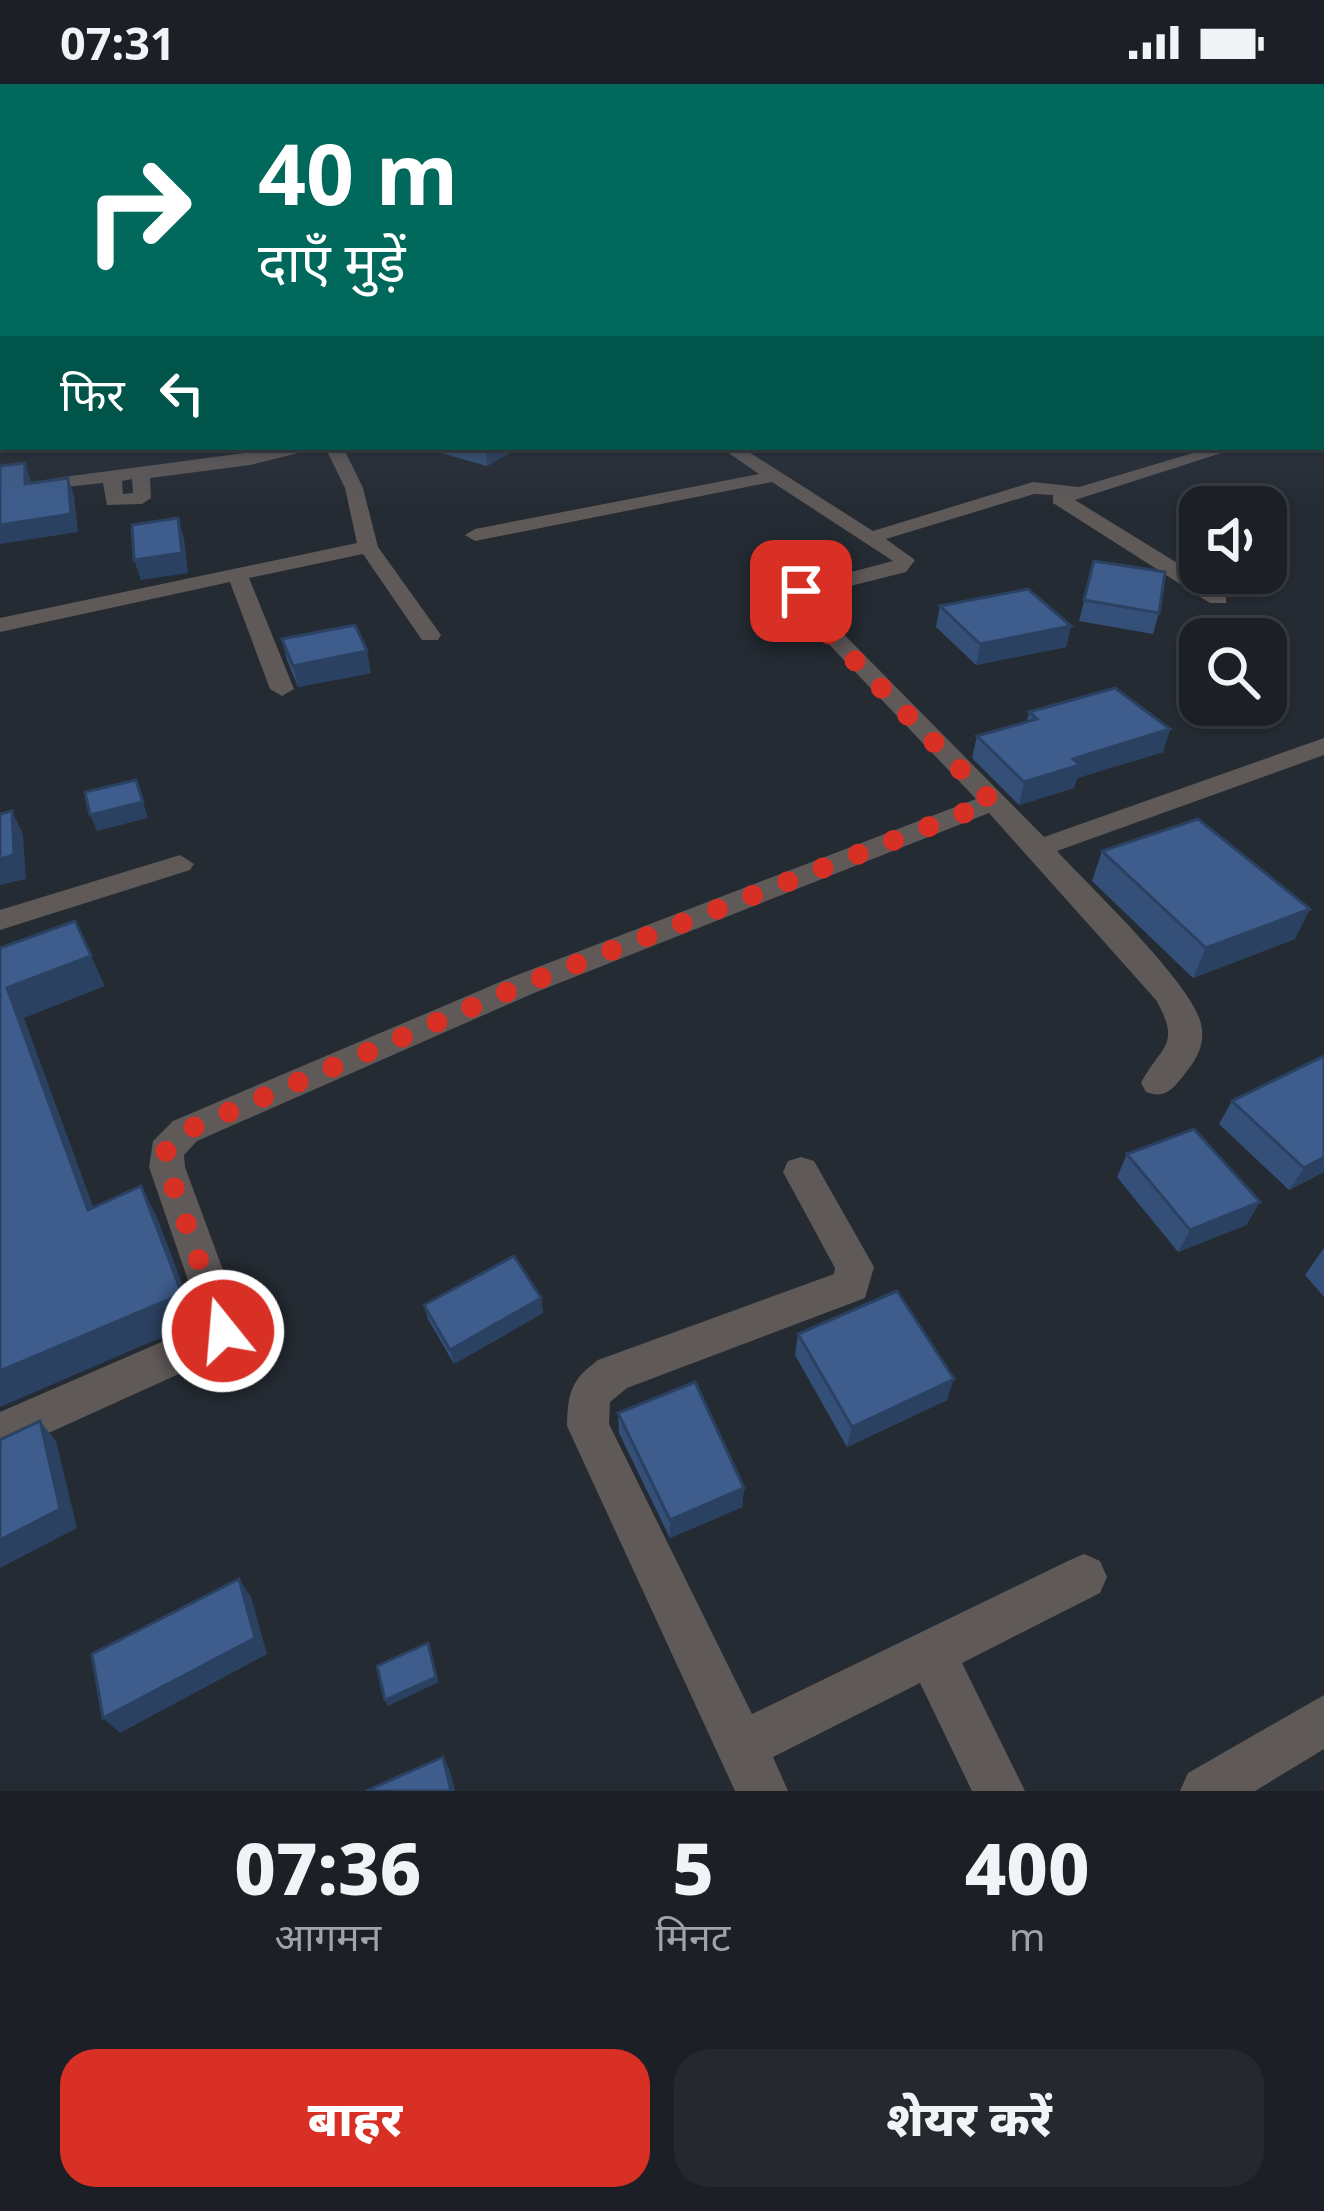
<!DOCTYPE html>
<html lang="hi">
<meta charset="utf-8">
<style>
body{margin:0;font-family:"Noto Sans","Noto Sans Devanagari",sans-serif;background:#25282e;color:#f1f3f6;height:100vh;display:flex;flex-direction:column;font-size:45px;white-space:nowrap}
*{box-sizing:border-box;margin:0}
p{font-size:39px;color:#a0a3a7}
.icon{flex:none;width:66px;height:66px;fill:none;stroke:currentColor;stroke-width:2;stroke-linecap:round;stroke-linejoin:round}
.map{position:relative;height:1707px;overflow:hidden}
.drawer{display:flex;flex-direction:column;background:#1c2026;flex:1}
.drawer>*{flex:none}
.banner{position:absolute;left:0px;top:0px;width:1326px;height:366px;box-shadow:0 3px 9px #0004,0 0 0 3px #3a3e43;background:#00695c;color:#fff;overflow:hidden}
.controls{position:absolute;left:1179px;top:402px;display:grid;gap:24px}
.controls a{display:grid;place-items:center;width:108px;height:108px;border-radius:24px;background:#1c2026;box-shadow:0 3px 9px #0004,0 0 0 3px #3a3e43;font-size:60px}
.pin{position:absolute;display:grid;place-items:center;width:102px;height:102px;color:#fff;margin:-51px;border-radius:24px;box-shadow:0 6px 18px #0006}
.me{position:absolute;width:132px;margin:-66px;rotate:343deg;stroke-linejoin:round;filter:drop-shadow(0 0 9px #0008)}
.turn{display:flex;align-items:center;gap:42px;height:252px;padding:0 60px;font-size:54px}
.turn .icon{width:156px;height:156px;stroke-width:2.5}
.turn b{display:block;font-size:84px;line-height:102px}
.then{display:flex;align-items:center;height:114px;padding:0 60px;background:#0003;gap:24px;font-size:45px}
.eta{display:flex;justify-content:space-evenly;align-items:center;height:204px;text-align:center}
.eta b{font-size:72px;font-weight:800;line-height:84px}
.primary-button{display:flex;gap:24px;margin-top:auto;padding:24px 60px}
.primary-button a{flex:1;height:138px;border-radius:36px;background:#d93025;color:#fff;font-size:48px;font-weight:800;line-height:138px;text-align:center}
.primary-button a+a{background:#25282e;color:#f1f3f6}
.status{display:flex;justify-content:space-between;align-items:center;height:84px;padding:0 60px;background:#1c2026;direction:ltr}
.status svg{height:33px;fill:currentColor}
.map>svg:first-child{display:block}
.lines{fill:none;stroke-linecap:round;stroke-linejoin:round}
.minor{fill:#5f5958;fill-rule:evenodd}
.wall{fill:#355078}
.shaded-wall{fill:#2b4162}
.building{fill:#3e5d8c;stroke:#2b4162;stroke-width:3}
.route{stroke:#d93025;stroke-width:21;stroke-dasharray:0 37.8}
</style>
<div class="status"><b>07:31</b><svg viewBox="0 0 49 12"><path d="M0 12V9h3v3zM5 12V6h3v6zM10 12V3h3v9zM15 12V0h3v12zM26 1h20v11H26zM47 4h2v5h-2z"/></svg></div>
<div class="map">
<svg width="1324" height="1707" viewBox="0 0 1324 1707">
<rect width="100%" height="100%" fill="#252b33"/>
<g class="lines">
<g class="minor">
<rect x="1323" y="272" width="1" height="10"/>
<rect x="1323" y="345" width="1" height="10"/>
<path d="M 291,363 L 323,363 L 250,381 L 150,394 L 151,414 L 142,420 L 107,421 L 103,399 L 56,404 L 47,399 L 56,394 ZM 132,395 L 133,409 L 123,410 L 122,397 Z"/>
<path d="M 325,363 L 343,363 L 363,404 L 378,463 L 441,551 L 438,556 L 422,556 L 363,470 L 249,494 L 294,605 L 282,612 L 270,605 L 230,498 L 0,548 L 0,534 L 357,459 L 345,404 Z"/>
<path d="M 720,363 L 741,363 L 873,447 L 1033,398 L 1079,403 L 1213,363 L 1240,363 L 1075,416 L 1226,509 L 1226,519 L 1210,519 L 1053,419 L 1053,411 L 1034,410 L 886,455 L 915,476 L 906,488 L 807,513 L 1044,753 L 1324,654 L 1324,671 L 1057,767 C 1089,802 1193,900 1201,940 C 1206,961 1196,976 1184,991 C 1172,1006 1165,1015 1146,1008 L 1141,999 C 1161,961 1182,962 1156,916 L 989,729 L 534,909 L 197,1057 L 184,1071 L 185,1083 L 244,1243 L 234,1265 L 0,1371 L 0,1328 L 203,1240 L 149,1083 L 153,1057 L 173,1037 L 512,893 L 976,715 L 784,513 L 794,503 L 893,477 L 772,398 L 475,457 L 465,451 L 475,445 L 759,390 Z"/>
<path d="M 180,771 L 194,780 L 190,786 L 0,846 L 0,826 Z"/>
<path d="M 801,1073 L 814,1077 L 874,1183 L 865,1214 L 627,1304 L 610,1318 L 609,1340 L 752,1630 L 1068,1477 L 1084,1470 L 1100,1477 L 1107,1493 L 1100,1509 L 962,1579 L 1025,1707 L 972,1707 L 920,1599 L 773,1673 L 788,1707 L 735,1707 L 567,1342 C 568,1308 571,1296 598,1276 L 834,1190 L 835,1184 L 783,1088 L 788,1077 Z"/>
<path d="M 1324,1611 L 1324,1665 L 1255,1707 L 1180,1707 L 1188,1689 Z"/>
</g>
</g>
<g class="wall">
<path d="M 426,363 L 520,363 L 487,382 L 427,365 Z"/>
<path d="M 1094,477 L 1159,529 L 1153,550 L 1079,537 Z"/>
<path d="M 940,522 L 1071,542 L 1066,563 L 976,581 L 936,543 Z"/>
<path d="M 282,555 L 371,589 L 298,603 L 287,576 Z"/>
<path d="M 1029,628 L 1170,645 L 1163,668 L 1077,694 L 1074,704 L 1019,721 L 972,674 L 977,652 L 1027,638 Z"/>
<path d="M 1102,767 L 1295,855 L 1193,894 L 1092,797 Z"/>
<path d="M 1324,972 L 1324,1088 L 1289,1106 L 1219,1040 L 1232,1017 Z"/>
<path d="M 1127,1070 L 1260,1118 L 1246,1141 L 1178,1168 L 1117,1093 Z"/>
<path d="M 1324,1164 L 1324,1213 L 1305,1191 Z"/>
<path d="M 541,1214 L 543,1229 L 454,1280 L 428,1235 L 424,1221 Z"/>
<path d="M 798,1250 L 947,1316 L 847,1363 L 795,1271 Z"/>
<path d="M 618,1329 L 744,1404 L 742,1423 L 670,1454 L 619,1349 Z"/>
</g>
<g class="shaded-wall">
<path d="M 485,363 L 520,363 L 487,382 Z"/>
<path d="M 25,379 L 31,397 L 32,418 L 25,400 Z"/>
<path d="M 68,394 L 74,412 L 78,448 L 0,460 L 0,441 Z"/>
<path d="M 178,434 L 184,454 L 188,489 L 141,496 L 134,476 Z"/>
<path d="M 1071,542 L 1066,563 L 976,581 L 980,560 Z"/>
<path d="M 367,567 L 371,589 L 298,603 L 293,582 Z"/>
<path d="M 1170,645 L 1163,668 L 1077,694 L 1074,704 L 1019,721 L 1024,698 L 1073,675 Z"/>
<path d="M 136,696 L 148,734 L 97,747 L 90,731 Z"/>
<path d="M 12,727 L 23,750 L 26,795 L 0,801 L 0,775 Z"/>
<path d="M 1310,825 L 1295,855 L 1193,894 L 1206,864 Z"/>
<path d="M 91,872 L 105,902 L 24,934 L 105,1155 L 88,1126 L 7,904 Z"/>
<path d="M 1324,1073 L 1324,1088 L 1289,1106 L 1304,1084 Z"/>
<path d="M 141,1102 L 156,1131 L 197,1238 L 0,1323 L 0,1287 Z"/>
<path d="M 1260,1118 L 1246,1141 L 1178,1168 L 1190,1146 Z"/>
<path d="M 541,1214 L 543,1229 L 454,1280 L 450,1266 Z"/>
<path d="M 954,1295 L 947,1316 L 847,1363 L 852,1343 Z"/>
<path d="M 40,1337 L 56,1357 L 77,1444 L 0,1484 L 0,1456 Z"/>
<path d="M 744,1404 L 742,1423 L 670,1454 L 670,1436 Z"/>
<path d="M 239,1495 L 251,1513 L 267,1570 L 120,1649 L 103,1634 Z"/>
<path d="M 428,1559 L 439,1598 L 388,1622 L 385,1616 Z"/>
<path d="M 443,1673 L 450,1687 L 455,1707 L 451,1707 Z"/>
</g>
<g class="building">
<path d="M 25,379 L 25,400 L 68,394 L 71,430 L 0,441 L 0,382 Z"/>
<path d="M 178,434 L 182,469 L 134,476 L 132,441 Z"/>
<path d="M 1094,477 L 1165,488 L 1159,529 L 1084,516 Z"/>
<path d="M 1028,505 L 1071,542 L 980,560 L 940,522 Z"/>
<path d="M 355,541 L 367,567 L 293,582 L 282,555 Z"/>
<path d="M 1115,604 L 1170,645 L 1073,675 L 1080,681 L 1024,698 L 977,652 L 1037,635 L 1029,628 Z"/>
<path d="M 136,696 L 143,718 L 90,731 L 85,708 Z"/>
<path d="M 12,727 L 14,771 L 0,775 L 0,730 Z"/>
<path d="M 1198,735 L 1310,825 L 1206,864 L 1102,767 Z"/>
<path d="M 75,837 L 91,872 L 7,904 L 88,1126 L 141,1102 L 182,1210 L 0,1287 L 0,864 Z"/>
<path d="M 1324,972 L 1324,1073 L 1304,1084 L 1232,1017 Z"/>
<path d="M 1194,1045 L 1260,1118 L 1190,1146 L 1127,1070 Z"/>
<path d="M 514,1172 L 541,1214 L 450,1266 L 424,1221 Z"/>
<path d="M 897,1207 L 954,1295 L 852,1343 L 798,1250 Z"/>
<path d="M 695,1298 L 744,1404 L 670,1436 L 618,1329 Z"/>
<path d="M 40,1337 L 60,1425 L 0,1456 L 0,1356 Z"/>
<path d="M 239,1495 L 255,1554 L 103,1634 L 92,1570 Z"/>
<path d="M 428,1559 L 436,1593 L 385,1616 L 377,1582 Z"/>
<path d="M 443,1673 L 451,1707 L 366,1707 Z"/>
</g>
<linearGradient id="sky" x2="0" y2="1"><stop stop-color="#14181c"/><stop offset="0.43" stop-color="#404a5b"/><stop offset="1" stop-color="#404a5b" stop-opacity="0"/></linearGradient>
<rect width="1324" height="422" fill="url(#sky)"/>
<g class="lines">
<path class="route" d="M 223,1247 L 167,1083 L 166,1067 L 185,1047 L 523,901 L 992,718 L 797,517 L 795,513 L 801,507"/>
</g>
</svg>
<div class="controls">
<a><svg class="icon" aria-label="sound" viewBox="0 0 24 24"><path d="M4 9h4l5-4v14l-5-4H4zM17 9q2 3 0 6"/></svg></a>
<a><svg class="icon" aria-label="search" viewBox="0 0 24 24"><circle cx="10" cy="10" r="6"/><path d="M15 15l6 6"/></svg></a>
</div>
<div class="pin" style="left:801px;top:507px;background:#d93025"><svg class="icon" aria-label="arrive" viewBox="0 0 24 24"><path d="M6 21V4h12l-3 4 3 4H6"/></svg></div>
<svg class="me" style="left:223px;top:1247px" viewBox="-20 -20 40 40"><circle r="17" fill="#d93025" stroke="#fff" stroke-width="3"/><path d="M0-11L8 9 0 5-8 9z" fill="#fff"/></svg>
<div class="banner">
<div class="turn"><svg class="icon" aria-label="right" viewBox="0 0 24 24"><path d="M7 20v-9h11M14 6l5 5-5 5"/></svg><div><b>40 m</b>दाएँ मुड़ें</div></div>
<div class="then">फिर<svg class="icon" aria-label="left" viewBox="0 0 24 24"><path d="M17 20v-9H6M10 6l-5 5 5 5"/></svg></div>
</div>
</div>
<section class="drawer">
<div class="eta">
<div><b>07:36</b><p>आगमन</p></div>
<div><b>5</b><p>मिनट</p></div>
<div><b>400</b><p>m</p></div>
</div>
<div class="primary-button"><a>बाहर</a><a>शेयर करें</a></div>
</section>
